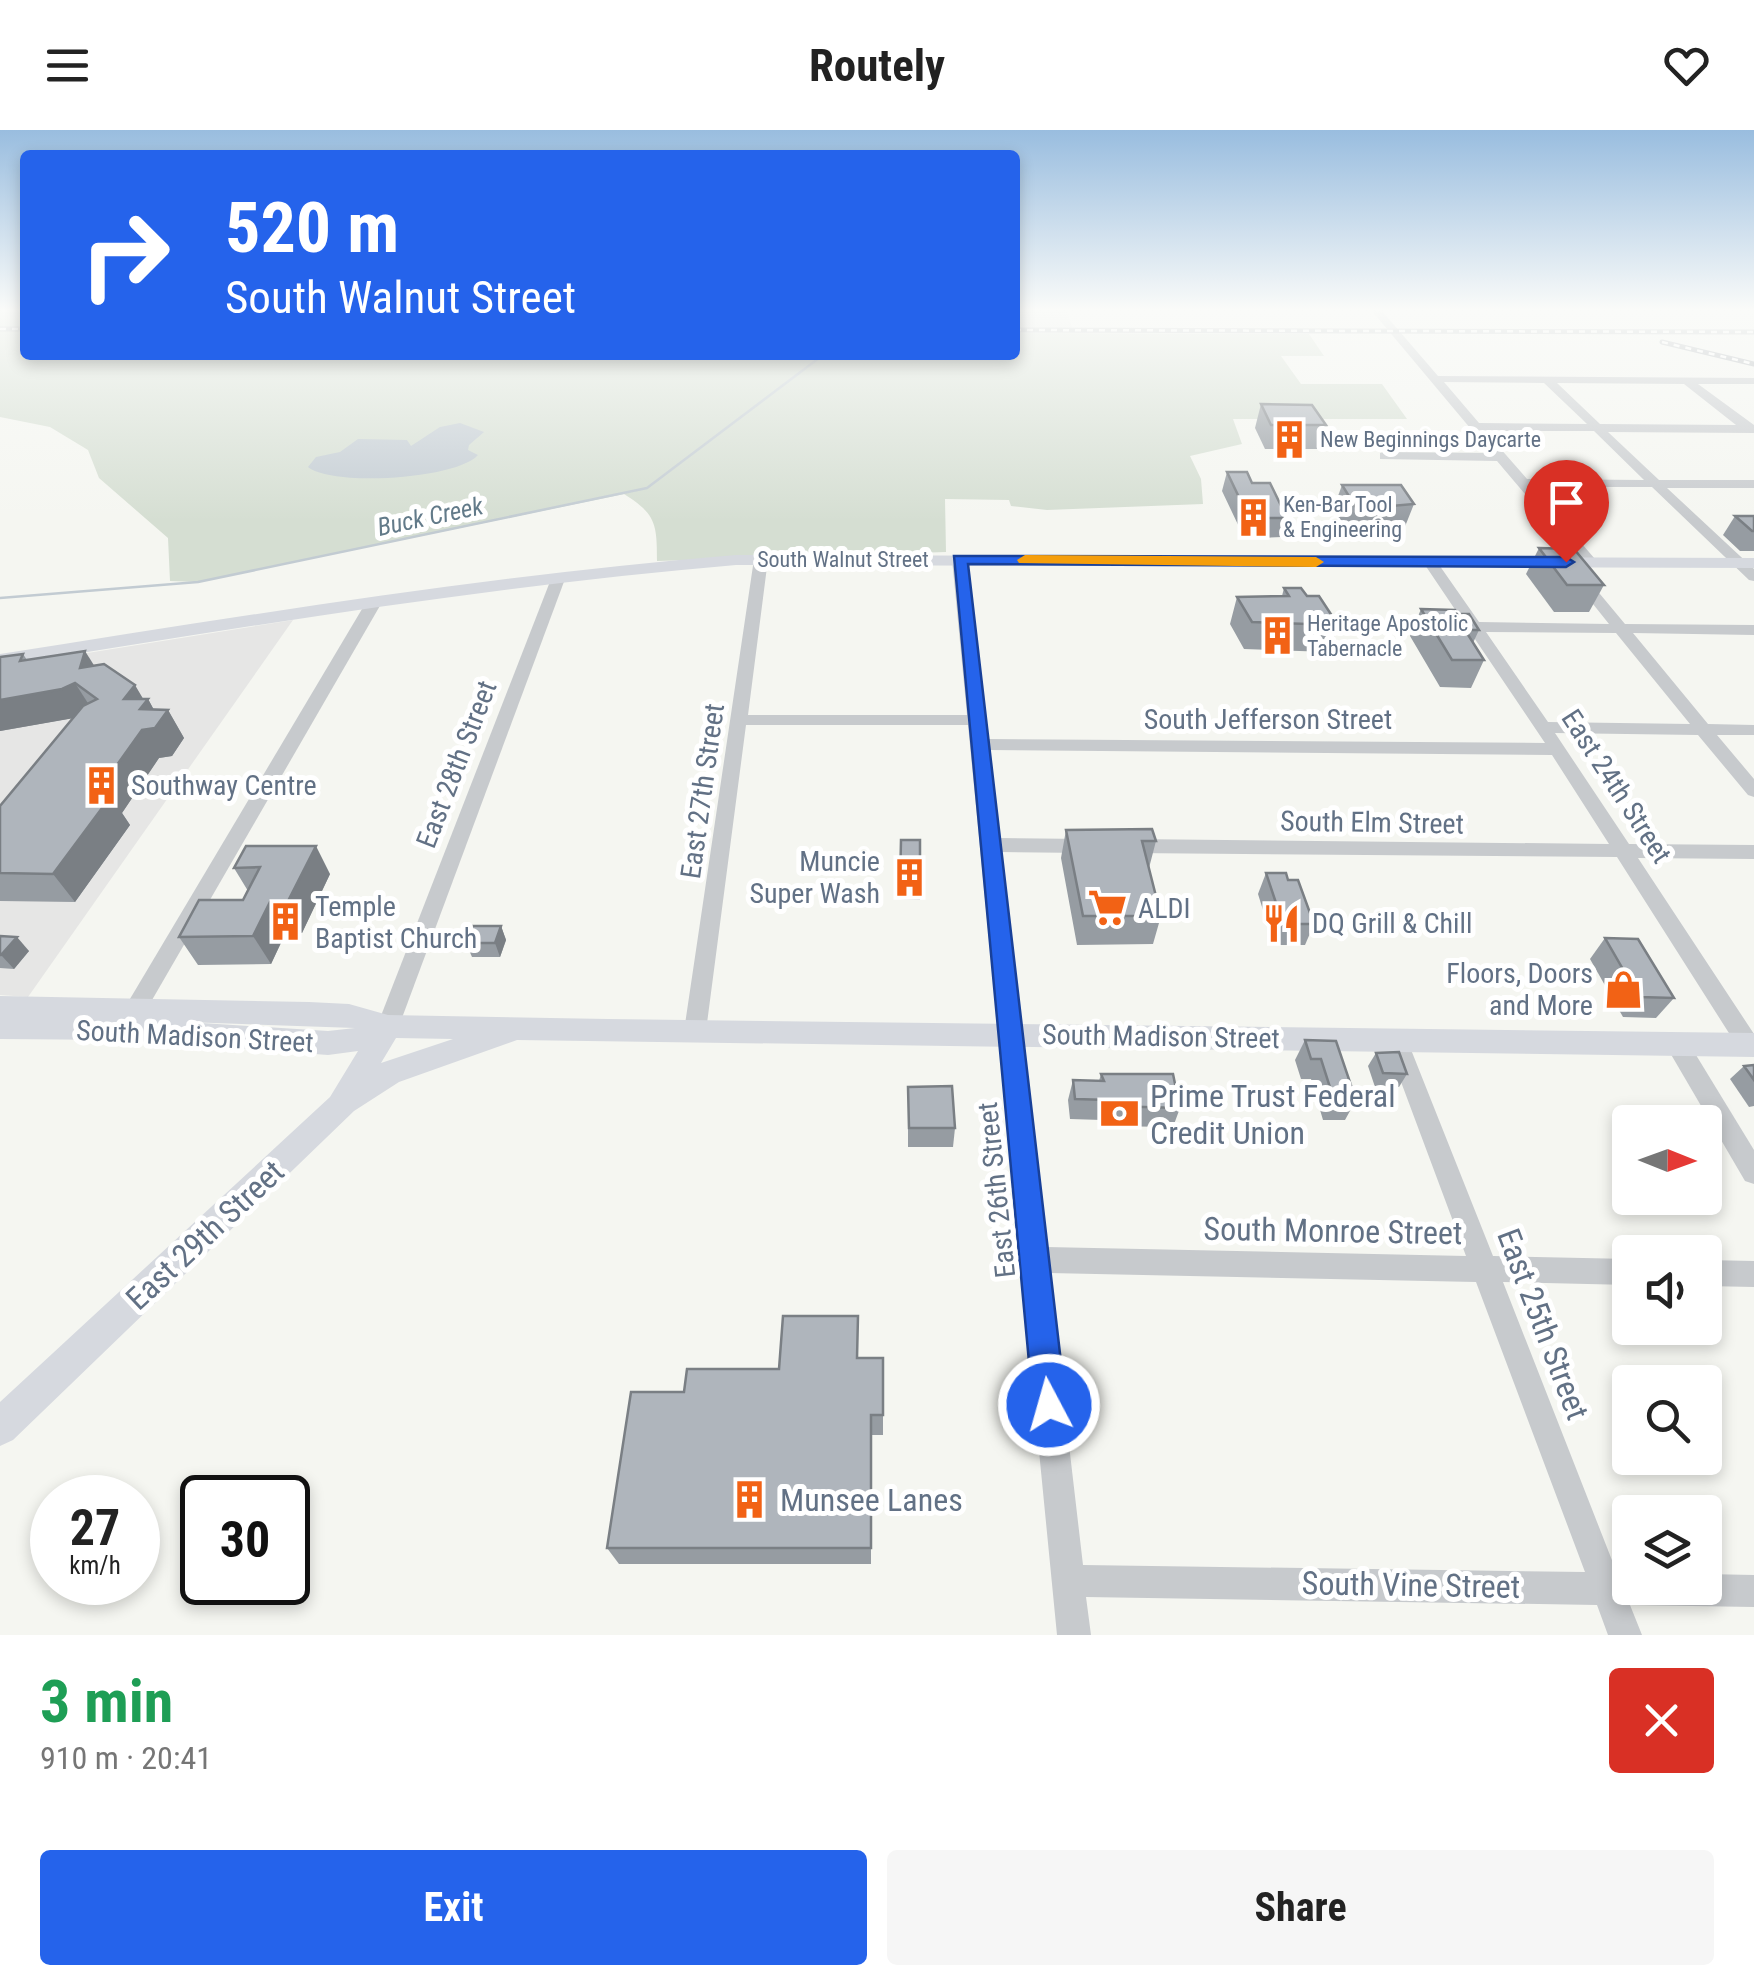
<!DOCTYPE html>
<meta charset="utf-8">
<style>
body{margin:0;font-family:"Roboto Condensed",sans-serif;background:#f6f6f6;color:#222;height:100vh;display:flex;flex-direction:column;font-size:38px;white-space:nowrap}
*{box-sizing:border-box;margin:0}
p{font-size:32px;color:#767676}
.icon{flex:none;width:55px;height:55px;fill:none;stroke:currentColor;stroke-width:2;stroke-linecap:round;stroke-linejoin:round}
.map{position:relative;height:1505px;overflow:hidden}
.sheet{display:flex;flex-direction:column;background:#fff;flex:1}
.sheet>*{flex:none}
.top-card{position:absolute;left:20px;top:20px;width:1000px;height:210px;border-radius:10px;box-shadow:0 5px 15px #0003;background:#2563eb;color:#fff;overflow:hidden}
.needle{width:65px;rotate:91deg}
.fabs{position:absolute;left:1612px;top:975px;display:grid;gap:20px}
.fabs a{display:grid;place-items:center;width:110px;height:110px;border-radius:10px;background:#fff;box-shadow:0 5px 15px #0003;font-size:50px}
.speed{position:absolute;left:30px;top:1345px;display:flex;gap:20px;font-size:50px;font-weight:700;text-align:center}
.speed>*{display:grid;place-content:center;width:130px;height:130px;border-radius:50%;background:#fff;box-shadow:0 5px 15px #0003;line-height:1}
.speed small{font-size:25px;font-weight:400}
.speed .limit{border:5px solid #111;border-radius:15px;background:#fff;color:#111}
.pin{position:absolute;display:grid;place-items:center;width:85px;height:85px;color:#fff;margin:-102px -42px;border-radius:50% 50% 50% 0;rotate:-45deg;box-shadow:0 0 10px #0007}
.pin .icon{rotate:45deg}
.me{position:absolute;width:110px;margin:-55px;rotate:354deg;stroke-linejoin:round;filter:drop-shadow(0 0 8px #0008)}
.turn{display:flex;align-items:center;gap:35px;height:210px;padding:0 40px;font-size:45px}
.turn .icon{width:130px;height:130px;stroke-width:2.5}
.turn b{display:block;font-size:70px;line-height:85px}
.round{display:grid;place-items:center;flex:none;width:105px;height:105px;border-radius:10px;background:#f6f6f6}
.headline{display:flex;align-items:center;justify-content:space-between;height:170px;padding:0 40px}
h1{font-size:60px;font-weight:700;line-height:75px;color:#1e9e55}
.button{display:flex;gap:20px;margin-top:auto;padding:20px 40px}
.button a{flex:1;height:115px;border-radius:10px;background:#2563eb;color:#fff;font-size:40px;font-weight:700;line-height:115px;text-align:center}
.button a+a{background:#f6f6f6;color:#222}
header{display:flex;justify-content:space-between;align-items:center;height:130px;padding:0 40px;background:#fff;font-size:45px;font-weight:700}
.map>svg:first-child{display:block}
.built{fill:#e6e6e5}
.green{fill:#d5ded2}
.water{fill:#c2cbd2}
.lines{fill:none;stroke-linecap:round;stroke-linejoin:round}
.stream{stroke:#c2cbd2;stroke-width:2.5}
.minor{fill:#c7cacd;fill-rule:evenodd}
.major{fill:#d6d9df;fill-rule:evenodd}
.rail-casing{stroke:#a6abb1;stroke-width:5}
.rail{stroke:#fff;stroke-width:2.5;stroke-dasharray:6;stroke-linecap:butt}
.wall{fill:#969ca2}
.shaded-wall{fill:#7a7f84}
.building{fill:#afb5bc;stroke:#7a7f84;stroke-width:2.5}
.route{fill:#2563eb;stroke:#184099;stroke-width:2.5}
.slow{fill:#f59e0b}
.labels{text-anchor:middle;stroke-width:10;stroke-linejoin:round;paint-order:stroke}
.far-poi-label{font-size:22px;fill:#627185;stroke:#fff;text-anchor:start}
.far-street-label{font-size:22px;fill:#627185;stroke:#fff}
.far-water-label{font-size:25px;font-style:italic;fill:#627a89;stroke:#fff}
.street-label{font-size:28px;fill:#627185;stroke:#fff}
.poi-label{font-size:28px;fill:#627185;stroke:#fff;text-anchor:start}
.near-poi-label{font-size:32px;fill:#627185;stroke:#fff;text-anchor:start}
.near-street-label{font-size:32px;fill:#627185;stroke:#fff}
</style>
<header><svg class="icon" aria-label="menu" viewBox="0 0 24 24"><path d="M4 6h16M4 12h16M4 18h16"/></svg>Routely<svg class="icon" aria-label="heart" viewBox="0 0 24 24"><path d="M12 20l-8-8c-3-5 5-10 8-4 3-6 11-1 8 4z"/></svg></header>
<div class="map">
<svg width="1754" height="1505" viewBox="0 0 1754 1505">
<rect width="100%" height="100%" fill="#f5f6f1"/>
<g class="built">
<path d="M 1015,181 L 1067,181 L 1073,201 L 1015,200 Z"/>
<path d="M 293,490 L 28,867 L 0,865 L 0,537 Z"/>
</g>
<path class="green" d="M 0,181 L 25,181 L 25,225 L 1015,225 L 1015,203 L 1309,204 L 1324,226 L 1281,226 L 1301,254 L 1382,254 L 1407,289 L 1233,289 L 1242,314 L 1190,326 L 1201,349 L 1203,374 L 1047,380 L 1011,376 L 1009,370 L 945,369 L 946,422 L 657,431 C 657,394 656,384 624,364 L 198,452 L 170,451 L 168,408 L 99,348 L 88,320 L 50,297 L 0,287 Z"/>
<path class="water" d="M 460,293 L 484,302 L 469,315 L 468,320 L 478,325 C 457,349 333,357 308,337 L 316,327 L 340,322 L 358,309 L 407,310 L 411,316 L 440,297 Z"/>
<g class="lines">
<path class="stream" d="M 0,468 L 198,452 L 647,358 L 823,225"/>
<g class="minor">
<path d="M 1372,181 L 1382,181 L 1438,246 L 1754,248 L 1754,254 L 1698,254 L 1754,295 L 1754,303 L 1608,302 L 1659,350 L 1754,350 L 1754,358 L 1667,358 L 1754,439 L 1754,451 L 1749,450 L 1652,357 L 1533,357 L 1595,429 L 1595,435 L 1585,435 L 1497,331 L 1380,329 L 1380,323 L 1384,322 L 1491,323 ZM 1444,252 L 1544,253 L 1587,294 L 1479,293 ZM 1557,253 L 1684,254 L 1736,295 L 1600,294 ZM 1485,301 L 1594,301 L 1644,350 L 1527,349 Z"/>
<path d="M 761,425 L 768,429 L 748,585 L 967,585 L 952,429 L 959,425 L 966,429 L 987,609 L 1545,613 L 1423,432 L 1430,428 L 1435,429 L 1479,492 L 1609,494 L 1573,449 L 1580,445 L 1585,446 L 1625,494 L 1754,495 L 1754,505 L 1633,503 L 1708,594 L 1754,595 L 1754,605 L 1717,605 L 1754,649 L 1754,667 L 1748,665 L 1698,605 L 1555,603 L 1629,714 L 1754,715 L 1754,729 L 1638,728 L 1754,904 L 1754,923 L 1741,922 L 1617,727 L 1131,723 L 1121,716 L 1131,709 L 1609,714 L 1552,625 L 988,620 L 998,708 L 1087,709 L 1097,716 L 1087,723 L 1000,722 L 1046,1117 L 1466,1126 L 1385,909 L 1388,902 L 1396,900 L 1404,902 L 1493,1126 L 1630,1129 L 1630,1155 L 1503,1152 L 1617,1443 L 1630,1443 L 1630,1458 L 1705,1458 L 1705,1444 L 1754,1445 L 1754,1477 L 1630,1475 L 1642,1505 L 1608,1505 L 1597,1475 L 1086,1467 L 1091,1505 L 1057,1505 L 968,595 L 746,595 L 706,901 L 703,908 L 695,910 L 687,908 L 684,901 L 754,429 ZM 1486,502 L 1616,503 L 1690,594 L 1548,592 ZM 1049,1143 L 1476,1152 L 1585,1442 L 1083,1435 Z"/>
<path d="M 558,445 L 565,449 L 399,896 L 396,902 L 388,905 L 380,902 L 377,896 L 551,449 Z"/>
<path d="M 373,469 L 381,474 L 137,896 L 129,899 L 121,896 L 118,890 L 121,884 L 365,474 Z"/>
<path d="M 1677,905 L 1685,907 L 1754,1020 L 1754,1054 L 1745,1051 L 1669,921 L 1666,914 L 1669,907 Z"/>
<path d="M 1705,1130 L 1754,1131 L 1754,1157 L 1705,1156 Z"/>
</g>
<g class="major">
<path d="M 736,425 L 1754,428 L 1754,438 L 736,435 C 489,456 244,497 0,536 L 0,524 C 244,486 489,445 736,425 Z"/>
<path d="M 0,866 L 309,872 L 349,874 L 388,885 L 608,889 L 1754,903 L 1754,927 L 517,910 L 399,952 L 354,981 L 13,1310 L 0,1316 L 0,1272 L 330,967 L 358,921 L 328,925 L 123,910 L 0,909 ZM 186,892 L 355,898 L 328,901 ZM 396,908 L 453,909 L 381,933 Z"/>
</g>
<defs>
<g id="rail">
<path d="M 0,199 L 25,199"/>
<path d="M 1015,200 L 1754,202"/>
<path d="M 1662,212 L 1754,234"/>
</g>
</defs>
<use href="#rail" class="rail-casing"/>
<use href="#rail" class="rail"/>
</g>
<g class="wall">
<path d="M 1261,274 L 1326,295 L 1319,319 L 1265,319 L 1255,298 Z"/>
<path d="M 1227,342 L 1252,353 L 1287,388 L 1282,407 L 1261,408 L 1258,401 L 1241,401 L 1222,361 Z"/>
<path d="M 1342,355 L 1414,374 L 1404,399 L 1348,405 L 1333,380 Z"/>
<path d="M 1735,386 L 1754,386 L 1754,421 L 1740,421 L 1723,405 Z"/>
<path d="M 1539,418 L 1604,455 L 1589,482 L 1554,482 L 1526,444 Z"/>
<path d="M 1284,458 L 1307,466 L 1338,495 L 1329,522 L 1244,519 L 1230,494 L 1237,467 L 1282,466 Z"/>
<path d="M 1421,479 L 1458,484 L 1479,500 L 1473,513 L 1484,530 L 1471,558 L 1440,557 L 1410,506 Z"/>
<path d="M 23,524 L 27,530 L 94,536 L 143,569 L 148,569 L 154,580 L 168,580 L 184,608 L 172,626 L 159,628 L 122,683 L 130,695 L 75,772 L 0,771 L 0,676 L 73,588 L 0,601 L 0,527 Z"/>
<path d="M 1066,700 L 1156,711 L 1149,738 L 1161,786 L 1153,814 L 1077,815 L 1061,728 Z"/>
<path d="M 901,710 L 920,756 L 920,770 L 900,769 Z"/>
<path d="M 246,716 L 330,744 L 302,803 L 287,800 L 271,834 L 198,835 L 179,807 L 243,770 L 248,761 L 234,738 Z"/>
<path d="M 1266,743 L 1288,750 L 1314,794 L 1305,815 L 1274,815 L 1258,764 Z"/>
<path d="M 501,796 L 506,810 L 500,827 L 472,827 L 466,813 Z"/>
<path d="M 0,806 L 29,821 L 14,839 L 0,838 Z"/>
<path d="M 1605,808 L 1674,868 L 1656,888 L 1623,887 L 1590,829 Z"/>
<path d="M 1305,910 L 1356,970 L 1345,990 L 1323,990 L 1311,949 L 1301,949 L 1295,930 Z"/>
<path d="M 1376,923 L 1407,944 L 1399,957 L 1375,957 L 1368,936 Z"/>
<path d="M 1754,935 L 1754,976 L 1749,977 L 1730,949 L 1744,936 Z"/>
<path d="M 1101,944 L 1180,978 L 1173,997 L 1103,996 L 1102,990 L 1070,989 L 1068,970 L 1073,950 L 1099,951 Z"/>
<path d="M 908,957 L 955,998 L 953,1017 L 908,1017 Z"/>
<path d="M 858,1228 L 883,1228 L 883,1305 L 871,1305 L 871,1434 L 619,1434 L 607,1418 L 779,1239 Z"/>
</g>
<g class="shaded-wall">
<path d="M 85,521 L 102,548 L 80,538 Z"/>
<path d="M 75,553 L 93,581 L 80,587 L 0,601 L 0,570 Z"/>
<path d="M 135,555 L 145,572 L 148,569 L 160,591 L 168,580 L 184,608 L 172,626 L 159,628 L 122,683 L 130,695 L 75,772 L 53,744 L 94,667 L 124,569 Z"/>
<path d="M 316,716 L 330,744 L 302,803 L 286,775 Z"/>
<path d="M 270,772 L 287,800 L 271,834 L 253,806 Z"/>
<path d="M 501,796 L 506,810 L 500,827 L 495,813 Z"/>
<path d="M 17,807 L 29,821 L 14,839 L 1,825 Z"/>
</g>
<g class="building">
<path d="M 1261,274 L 1312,275 L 1326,295 L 1271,295 Z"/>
<path d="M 1227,342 L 1247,342 L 1252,353 L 1270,353 L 1287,388 L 1266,388 L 1263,382 L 1246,382 Z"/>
<path d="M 1342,355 L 1401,355 L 1414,374 L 1357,379 Z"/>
<path d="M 1735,386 L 1754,386 L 1754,401 L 1752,401 Z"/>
<path d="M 1539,418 L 1574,419 L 1604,455 L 1567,455 Z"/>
<path d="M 1284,458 L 1301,458 L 1307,466 L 1319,466 L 1338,495 L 1252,492 L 1237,467 L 1289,466 Z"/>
<path d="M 1421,479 L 1455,480 L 1458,484 L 1469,484 L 1479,500 L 1465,500 L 1484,530 L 1452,530 Z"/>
<path d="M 85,521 L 80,538 L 104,534 L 135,555 L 124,569 L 148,569 L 140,579 L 168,580 L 155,598 L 142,600 L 94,667 L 111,666 L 53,744 L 0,743 L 0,676 L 83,576 L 97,569 L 75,553 L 62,559 L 0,570 L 0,527 L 23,524 L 20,531 Z"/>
<path d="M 1152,699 L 1156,711 L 1142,711 L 1161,786 L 1083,786 L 1066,700 Z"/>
<path d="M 901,710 L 920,710 L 920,756 L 900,755 Z"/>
<path d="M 246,716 L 316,716 L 286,775 L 270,772 L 253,806 L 179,807 L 199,770 L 243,770 L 260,737 L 234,738 Z"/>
<path d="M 1266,743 L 1286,743 L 1288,750 L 1298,750 L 1314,794 L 1283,794 Z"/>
<path d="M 472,796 L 501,796 L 495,813 L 466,813 Z"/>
<path d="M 0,806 L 17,807 L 1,825 L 0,825 Z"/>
<path d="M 1605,808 L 1638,809 L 1674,868 L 1639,867 Z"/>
<path d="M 1305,910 L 1336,911 L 1356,970 L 1334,970 L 1321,929 L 1311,929 Z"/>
<path d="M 1399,922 L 1407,944 L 1383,943 L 1376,923 Z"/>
<path d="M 1754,935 L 1754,950 L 1744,936 Z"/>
<path d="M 1101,944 L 1173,944 L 1180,978 L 1108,976 L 1108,970 L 1075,969 L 1073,950 L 1104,951 Z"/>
<path d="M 952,956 L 955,998 L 909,998 L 908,957 Z"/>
<path d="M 783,1186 L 858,1186 L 857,1228 L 883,1228 L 883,1285 L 871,1285 L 871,1418 L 607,1418 L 631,1262 L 684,1262 L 687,1239 L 779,1239 Z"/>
</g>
<linearGradient id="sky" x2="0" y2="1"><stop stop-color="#99bddf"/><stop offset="0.46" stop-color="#fafbf9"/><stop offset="1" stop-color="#fafbf9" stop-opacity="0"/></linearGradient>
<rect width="1754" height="391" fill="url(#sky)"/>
<path class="route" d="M 954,426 L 1566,427 L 1574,432 L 1566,437 L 968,434 L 1066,1275 L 1061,1287 L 1049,1291 L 1037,1287 L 1033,1275 Z"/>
<path class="slow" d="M 1025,425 L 1316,427 L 1324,432 L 1316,437 L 1019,433 L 1017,430 Z"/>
<defs>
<symbol id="building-bare" viewBox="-9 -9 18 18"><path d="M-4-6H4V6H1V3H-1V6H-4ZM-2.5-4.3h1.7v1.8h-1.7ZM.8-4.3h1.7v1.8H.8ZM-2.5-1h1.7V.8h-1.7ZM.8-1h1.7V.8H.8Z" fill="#f26215" stroke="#fff" stroke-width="2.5" paint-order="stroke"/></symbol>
<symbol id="supermarket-bare" viewBox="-9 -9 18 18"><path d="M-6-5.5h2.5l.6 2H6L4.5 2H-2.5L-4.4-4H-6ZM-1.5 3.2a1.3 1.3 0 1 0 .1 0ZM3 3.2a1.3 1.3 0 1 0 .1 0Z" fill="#f26215" stroke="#fff" stroke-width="2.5" paint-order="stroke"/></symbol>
<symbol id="restaurant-bare" viewBox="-9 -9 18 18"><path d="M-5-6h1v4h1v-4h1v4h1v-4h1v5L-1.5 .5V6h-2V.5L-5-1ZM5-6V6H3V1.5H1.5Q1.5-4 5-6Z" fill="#f26215" stroke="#fff" stroke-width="2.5" paint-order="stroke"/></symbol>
<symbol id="shop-bare" viewBox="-9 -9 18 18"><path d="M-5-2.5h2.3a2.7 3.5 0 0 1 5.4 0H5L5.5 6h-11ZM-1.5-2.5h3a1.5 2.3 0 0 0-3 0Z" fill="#f26215" stroke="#fff" stroke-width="2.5" paint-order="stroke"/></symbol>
<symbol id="bank-bare" viewBox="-9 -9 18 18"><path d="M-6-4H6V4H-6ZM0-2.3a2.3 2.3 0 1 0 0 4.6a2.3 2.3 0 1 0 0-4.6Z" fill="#f26215" stroke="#fff" stroke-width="2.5" paint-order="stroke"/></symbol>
</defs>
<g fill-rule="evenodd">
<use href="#building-bare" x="1262" y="282" width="55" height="55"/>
<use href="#building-bare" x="1226" y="360" width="55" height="55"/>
<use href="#building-bare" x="1250" y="478" width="55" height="55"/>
<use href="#building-bare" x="74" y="628" width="55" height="55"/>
<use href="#building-bare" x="882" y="720" width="55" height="55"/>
<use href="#supermarket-bare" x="1080" y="750" width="55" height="55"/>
<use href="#building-bare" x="258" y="764" width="55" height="55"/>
<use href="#restaurant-bare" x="1254" y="766" width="55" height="55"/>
<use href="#shop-bare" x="1596" y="832" width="55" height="55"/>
<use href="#bank-bare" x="1092" y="956" width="55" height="55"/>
<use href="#building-bare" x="722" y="1342" width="55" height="55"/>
</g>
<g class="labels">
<g class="far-poi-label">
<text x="1320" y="317">New Beginnings Daycarte</text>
<text x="1283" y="382">Ken-Bar Tool<tspan x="1283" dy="25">&amp; Engineering</tspan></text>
<text x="1307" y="501">Heritage Apostolic<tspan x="1307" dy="25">Tabernacle</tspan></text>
</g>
<g class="far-street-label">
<text x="843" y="437">South Walnut Street</text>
</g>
<g class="far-water-label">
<text transform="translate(430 386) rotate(-12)" y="9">Buck Creek</text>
</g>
<g class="street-label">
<text x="1268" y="599">South Jefferson Street</text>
<text transform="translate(456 634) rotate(-69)" y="10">East 28th Street</text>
<text transform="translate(1617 656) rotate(57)" y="10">East 24th Street</text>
<text transform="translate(702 661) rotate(-82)" y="10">East 27th Street</text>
<text transform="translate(1372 692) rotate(1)" y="10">South Elm Street</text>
<text transform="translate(195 906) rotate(3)" y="10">South Madison Street</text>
<text transform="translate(1161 906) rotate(1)" y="10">South Madison Street</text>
<text transform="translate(996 1060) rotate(-96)" y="10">East 26th Street</text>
</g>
<g class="poi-label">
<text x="131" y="665">Southway Centre</text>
<text x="880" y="741" text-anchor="end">Muncie<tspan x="880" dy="32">Super Wash</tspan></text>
<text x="315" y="786">Temple<tspan x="315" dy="32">Baptist Church</tspan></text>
<text x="1138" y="788">ALDI</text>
<text x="1312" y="803">DQ Grill &amp; Chill</text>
<text x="1593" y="853" text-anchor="end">Floors, Doors<tspan x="1593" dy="32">and More</tspan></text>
</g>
<g class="near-poi-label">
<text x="1150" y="977">Prime Trust Federal<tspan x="1150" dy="37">Credit Union</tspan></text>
<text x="780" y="1381">Munsee Lanes</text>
</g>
<g class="near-street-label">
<text transform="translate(1333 1101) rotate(1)" y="11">South Monroe Street</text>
<text transform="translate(205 1105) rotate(-43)" y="11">East 29th Street</text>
<text transform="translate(1543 1194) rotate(69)" y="11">East 25th Street</text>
<text transform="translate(1411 1455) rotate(1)" y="11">South Vine Street</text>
</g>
</g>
</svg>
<div class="fabs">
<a><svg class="needle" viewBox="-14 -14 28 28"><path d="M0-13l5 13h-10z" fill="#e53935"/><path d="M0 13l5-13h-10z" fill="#767676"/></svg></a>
<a><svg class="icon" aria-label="sound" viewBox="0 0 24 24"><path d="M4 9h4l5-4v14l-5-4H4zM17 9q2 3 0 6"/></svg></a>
<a><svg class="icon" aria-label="search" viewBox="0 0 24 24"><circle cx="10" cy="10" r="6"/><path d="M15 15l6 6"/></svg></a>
<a><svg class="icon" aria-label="layers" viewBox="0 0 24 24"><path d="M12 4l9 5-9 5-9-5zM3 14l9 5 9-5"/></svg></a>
</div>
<div class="speed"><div>27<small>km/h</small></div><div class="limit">30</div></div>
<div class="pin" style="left:1566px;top:432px;background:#d93025"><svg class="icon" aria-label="arrive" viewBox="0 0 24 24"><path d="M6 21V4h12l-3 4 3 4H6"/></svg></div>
<svg class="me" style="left:1049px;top:1275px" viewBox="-20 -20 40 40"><circle r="17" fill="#2563eb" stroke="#fff" stroke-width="3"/><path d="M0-11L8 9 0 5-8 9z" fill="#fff"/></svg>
<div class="top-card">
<div class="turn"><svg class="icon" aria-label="right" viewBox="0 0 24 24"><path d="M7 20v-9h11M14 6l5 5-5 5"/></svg><div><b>520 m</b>South Walnut Street</div></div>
</div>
</div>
<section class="sheet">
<div class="headline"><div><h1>3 min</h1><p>910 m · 20:41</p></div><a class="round" style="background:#d93025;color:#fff"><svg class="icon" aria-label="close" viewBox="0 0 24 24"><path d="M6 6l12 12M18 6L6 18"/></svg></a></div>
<div class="button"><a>Exit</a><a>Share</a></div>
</section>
